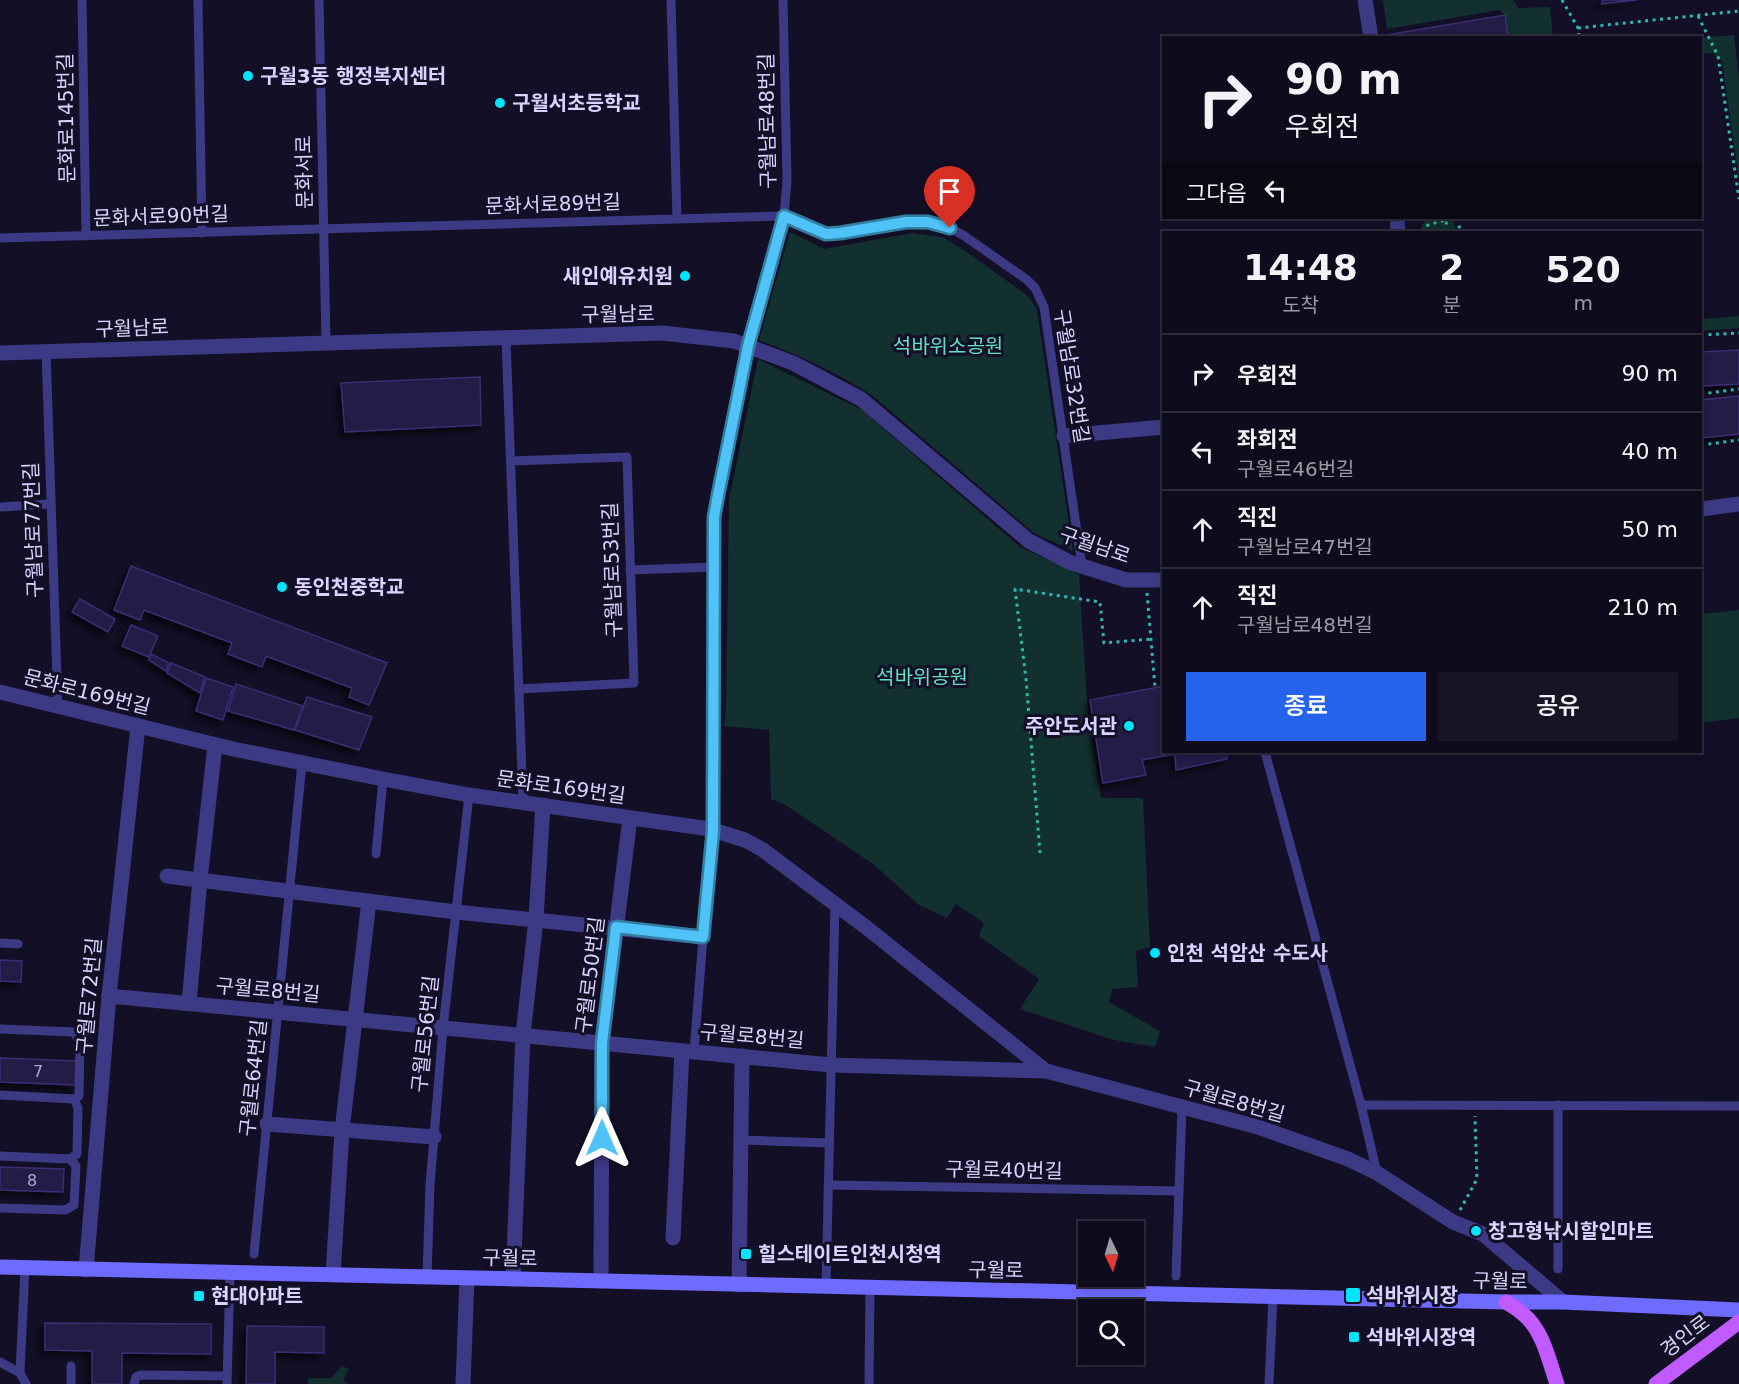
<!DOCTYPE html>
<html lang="ko">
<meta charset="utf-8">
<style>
body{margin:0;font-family:"DejaVu Sans","Noto Sans KR",sans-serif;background:#171425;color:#f1f3f6;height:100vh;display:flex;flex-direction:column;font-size:22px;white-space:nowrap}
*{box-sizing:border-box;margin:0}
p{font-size:20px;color:#9b9ba3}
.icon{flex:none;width:33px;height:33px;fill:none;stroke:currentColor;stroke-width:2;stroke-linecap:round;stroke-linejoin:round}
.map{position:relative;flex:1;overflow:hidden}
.details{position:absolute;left:1162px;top:231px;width:540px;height:522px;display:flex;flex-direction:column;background:#0e0b1c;border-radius:0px;box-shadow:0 3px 9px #0003,0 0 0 2px #2e2b3b}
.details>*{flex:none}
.guide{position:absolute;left:1162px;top:36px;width:540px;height:183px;border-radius:0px;box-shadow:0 3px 9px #0003,0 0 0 2px #2e2b3b;background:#0e0b1c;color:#f1f3f6;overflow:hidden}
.needle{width:39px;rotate:175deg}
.fabs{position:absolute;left:1078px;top:1221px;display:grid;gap:12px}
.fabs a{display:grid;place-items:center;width:66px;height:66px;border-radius:0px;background:#0e0b1c;box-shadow:0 3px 9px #0003,0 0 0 2px #2e2b3b;font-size:30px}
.pin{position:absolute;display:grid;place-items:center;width:51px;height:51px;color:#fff;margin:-62px -26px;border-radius:50% 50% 50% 0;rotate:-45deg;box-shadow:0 0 6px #0007}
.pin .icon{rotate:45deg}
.me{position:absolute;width:66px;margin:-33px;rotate:0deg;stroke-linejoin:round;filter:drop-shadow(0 0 4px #0008)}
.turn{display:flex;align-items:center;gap:21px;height:126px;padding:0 24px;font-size:27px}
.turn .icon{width:78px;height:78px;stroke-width:2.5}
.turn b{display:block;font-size:42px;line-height:51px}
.then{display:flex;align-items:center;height:57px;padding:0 24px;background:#0003;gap:12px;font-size:22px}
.eta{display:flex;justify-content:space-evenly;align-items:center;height:102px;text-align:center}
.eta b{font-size:36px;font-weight:600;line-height:42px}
.primary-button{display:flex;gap:12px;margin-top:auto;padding:12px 24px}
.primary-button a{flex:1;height:69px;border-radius:0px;background:#2563eb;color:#fff;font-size:24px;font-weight:600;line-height:69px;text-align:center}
.primary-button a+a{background:#171425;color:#f1f3f6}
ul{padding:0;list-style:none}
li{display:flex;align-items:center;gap:18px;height:78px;padding:0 24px;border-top:2px solid #2e2b3b}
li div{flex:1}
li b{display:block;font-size:22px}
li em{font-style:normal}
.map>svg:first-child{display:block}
.green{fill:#12302f}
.building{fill:#241b47;stroke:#3b2d73;stroke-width:1.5;filter:url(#shadow)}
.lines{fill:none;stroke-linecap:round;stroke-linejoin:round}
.path{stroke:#2fb8b0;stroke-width:3;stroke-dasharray:3 4.5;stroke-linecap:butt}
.service{stroke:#3d3a85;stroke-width:9}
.minor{stroke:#3d3a85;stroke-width:15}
.tertiary{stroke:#3d3a85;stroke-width:15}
.secondary{stroke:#6f6bff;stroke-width:15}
.primary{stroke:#c25bff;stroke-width:15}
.route-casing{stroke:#337fa1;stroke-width:15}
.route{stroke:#4fc3f7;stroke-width:10}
.poi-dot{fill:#00e5ff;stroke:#130f26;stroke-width:2}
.labels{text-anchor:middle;stroke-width:6;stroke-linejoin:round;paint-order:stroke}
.number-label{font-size:16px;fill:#aca6d1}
.poi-label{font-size:20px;font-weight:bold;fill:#d9d4ff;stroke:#130f26;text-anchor:start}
.street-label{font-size:20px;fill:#d9d4ff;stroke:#130f26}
.park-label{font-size:20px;fill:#5fe0c0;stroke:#130f26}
</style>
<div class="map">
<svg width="1739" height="1384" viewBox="0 0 1739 1384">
<defs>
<filter id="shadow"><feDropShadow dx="-5" dy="5" stdDeviation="3" flood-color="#0009"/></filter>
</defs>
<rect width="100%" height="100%" fill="#130f26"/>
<g class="green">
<path d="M 1383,0 L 1513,0 L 1518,8 L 1550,7 L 1553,37 L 1508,37 L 1505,15 L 1499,10 L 1387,29 Z"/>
<path d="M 1734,35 L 1739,80 L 1739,180 L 1722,61 L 1713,53 L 1701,54 L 1701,38 Z"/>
<path d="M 1426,218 L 1453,218 L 1456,232 L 1419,232 Z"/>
<path d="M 790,232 L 824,249 L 912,233 L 943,237 L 974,257 L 1029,297 L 1037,310 L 1073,551 L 1034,533 L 874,397 C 839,373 799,355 759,340 Z"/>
<path d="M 1739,316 L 1739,328 L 1701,331 L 1701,319 Z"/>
<path d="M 758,359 L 862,410 L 1020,547 L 1079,574 L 1088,716 L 1101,798 L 1143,798 L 1150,947 L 1136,951 L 1138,987 L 1112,989 L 1109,1002 L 1160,1031 L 1155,1047 L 1114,1040 L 1020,1009 L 1039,979 L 979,936 L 984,923 L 956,904 L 947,918 L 919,905 L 873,864 L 784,804 L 771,799 L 769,730 L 724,726 L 726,710 L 729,500 Z"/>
<path d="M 1739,610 L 1739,718 L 1701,723 L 1701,614 Z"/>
<path d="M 342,1366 L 349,1369 L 343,1380 L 349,1384 L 308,1384 L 308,1378 L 331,1378 Z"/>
</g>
<g class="building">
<path d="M 1602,0 L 1637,0 L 1602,4 Z"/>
<path d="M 1505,15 L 1508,38 L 1387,38 L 1387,35 Z"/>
<path d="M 1739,350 L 1739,384 L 1701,386 L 1701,352 Z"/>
<path d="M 480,377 L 481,425 L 345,432 L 341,383 Z"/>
<path d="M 1739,396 L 1739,434 L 1701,438 L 1701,400 Z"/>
<path d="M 131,566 L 387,663 L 369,705 L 349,697 L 352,688 L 266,656 L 262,667 L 228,654 L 232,643 L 144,610 L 140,620 L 114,610 Z"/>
<path d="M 80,599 L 115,619 L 108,632 L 72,612 Z"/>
<path d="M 131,625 L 158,636 L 149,657 L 122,646 Z"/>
<path d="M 151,654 L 169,663 L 166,671 L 149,660 Z"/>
<path d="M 171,663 L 205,677 L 200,693 L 167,673 Z"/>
<path d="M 206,678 L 233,687 L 223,720 L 196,711 Z"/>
<path d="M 236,684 L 303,706 L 294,730 L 228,711 Z"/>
<path d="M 1164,686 L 1164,752 L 1226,752 L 1227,759 L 1176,770 L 1175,754 L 1142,760 L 1146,775 L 1103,783 L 1090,700 Z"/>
<path d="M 307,697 L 372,717 L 359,750 L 295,730 Z"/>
<path d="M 0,960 L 22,961 L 21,982 L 0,981 Z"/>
<path d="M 0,1058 L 76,1061 L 75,1085 L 0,1082 Z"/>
<path d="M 0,1167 L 64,1169 L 63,1192 L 0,1190 Z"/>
<path d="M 45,1323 L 211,1324 L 211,1354 L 122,1353 L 122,1384 L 92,1384 L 92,1351 L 45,1350 Z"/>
<path d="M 247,1326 L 324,1327 L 324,1353 L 275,1352 L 275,1384 L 246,1384 Z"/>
</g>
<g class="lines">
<g class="path">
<path d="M 1562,0 L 1578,28 L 1579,38"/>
<path d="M 1698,16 L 1718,56 L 1739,199"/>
<path d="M 1578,28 L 1739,11"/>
<path d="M 1458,218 L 1460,232"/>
<path d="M 1424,232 L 1425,226 L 1445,220"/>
<path d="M 1445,232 L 1447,218"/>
<path d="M 1701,335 L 1739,333"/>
<path d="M 1701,394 L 1739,389"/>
<path d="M 1701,445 L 1739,440"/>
<path d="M 1147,593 L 1155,687"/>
<path d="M 1040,853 L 1026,679 L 1015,589 L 1100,602 L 1104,643 L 1152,639"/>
<path d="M 1460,1210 L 1477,1179 L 1475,1116"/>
</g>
<g class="service">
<path d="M 82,0 L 86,236"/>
<path d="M 198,0 L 202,233"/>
<path d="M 319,0 L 326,343"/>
<path d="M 671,0 L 677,219"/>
<path d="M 0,238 L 784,216 L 826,234 L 840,233 L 906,222 L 928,222 L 950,228 L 963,235 L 1026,279 L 1035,288 L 1044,307 L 1082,566"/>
<path d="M 506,338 L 523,802"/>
<path d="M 46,351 L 58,708"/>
<path d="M 511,461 L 627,457 L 634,683 L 519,689"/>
<path d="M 0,507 L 50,504"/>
<path d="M 630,570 L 714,567"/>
<path d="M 1265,752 L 1361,1105 L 1377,1173"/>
<path d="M 376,854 L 383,779"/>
<path d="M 0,943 L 18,944"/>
<path d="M 0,1029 L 74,1032 L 80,1043 L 79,1096 L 74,1099 L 78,1108 L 77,1154 L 70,1159 L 76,1166 L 74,1205 L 65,1210 L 0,1208"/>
<path d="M 694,1052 L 703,937 L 713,831 L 715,517 L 718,495 L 748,346 L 784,216 L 787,180 L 783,0"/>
<path d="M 0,1095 L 74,1099"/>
<path d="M 1361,1105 L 1739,1106"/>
<path d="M 741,1140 L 829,1143"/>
<path d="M 0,1156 L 70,1159"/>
<path d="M 828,1185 L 1179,1191"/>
<path d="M 254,1254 L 302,763"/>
<path d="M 25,1268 L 20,1373 L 26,1384"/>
<path d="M 1558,1269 L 1558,1105"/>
<path d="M 1176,1276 L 1182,1107"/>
<path d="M 427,1277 L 430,1185 L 434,1137 L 443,1028 L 469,795"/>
<path d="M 826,1287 L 835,904"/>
<path d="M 0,1362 L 20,1373"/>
<path d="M 71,1366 L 71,1384"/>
<path d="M 134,1384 L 136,1377 L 141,1375 L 227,1376"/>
<path d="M 227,1384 L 230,1273"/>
<path d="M 869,1384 L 870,1288"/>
<path d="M 1269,1384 L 1273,1297"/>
</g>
<g class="minor">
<path d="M 1365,0 L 1371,38"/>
<path d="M 1397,218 L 1398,232"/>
<path d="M 1064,436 L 1164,427"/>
<path d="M 0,692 L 233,749 L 383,779 L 469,795 L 710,829 L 745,840 L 763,850 L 867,928 L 1046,1071"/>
<path d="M 167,876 L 456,912 L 703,937"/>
<path d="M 109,996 L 831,1065 L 1046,1071 L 1258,1127 L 1348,1159 L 1377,1173 L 1453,1222 L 1483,1234 L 1563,1302"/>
<path d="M 189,1003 L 200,880 L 215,745"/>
<path d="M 267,1124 L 434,1137"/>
<path d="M 673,1238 L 682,1051"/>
<path d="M 86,1270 L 109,996 L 138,726"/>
<path d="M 333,1275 L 342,1130 L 369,901"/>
<path d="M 513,1279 L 523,1035 L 536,919 L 543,805"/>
<path d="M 601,1281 L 602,1043 L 630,818"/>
<path d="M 739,1285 L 742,1056"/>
<path d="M 463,1384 L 467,1279"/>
</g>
<g class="tertiary">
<path d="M 0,353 L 662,333 L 734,341 L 793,363 L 861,399 L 1029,541 L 1069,562 L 1126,580 L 1164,580"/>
<path d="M 1701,509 L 1739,504"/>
</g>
<path class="secondary" d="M 0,1267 L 1506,1302 L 1563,1302 L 1739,1310"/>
<g class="primary">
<path d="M 1506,1302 C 1512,1306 1518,1309 1523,1314 C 1543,1330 1549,1361 1557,1384"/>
<path d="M 1656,1384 L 1739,1322"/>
</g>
</g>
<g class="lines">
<defs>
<path id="route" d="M 602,1138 L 602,1043 L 616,927 L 703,937 L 713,831 L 714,517 L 718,495 L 748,346 L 784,216 L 826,234 L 840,233 L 906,222 L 928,222 L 950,228"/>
</defs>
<use href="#route" class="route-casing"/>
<use href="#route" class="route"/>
</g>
<g class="poi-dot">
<circle cx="248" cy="76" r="6"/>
<circle cx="500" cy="103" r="6"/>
<circle cx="685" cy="276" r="6"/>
<circle cx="282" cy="587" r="6"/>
<circle cx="1129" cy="726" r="6"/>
<circle cx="1155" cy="953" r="6"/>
<circle cx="1476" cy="1231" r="6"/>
<rect x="740" y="1248" width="12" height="12" rx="3"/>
<rect x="1345" y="1287" width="16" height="16" rx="3"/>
<rect x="193" y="1290" width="12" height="12" rx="3"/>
<rect x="1348" y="1331" width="12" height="12" rx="3"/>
</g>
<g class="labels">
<g class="number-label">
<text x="38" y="1077">7</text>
<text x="32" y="1186">8</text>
</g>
<g class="poi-label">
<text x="260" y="83">구월3동 행정복지센터</text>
<text x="512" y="110">구월서초등학교</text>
<text x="673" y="283" text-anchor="end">새인예유치원</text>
<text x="294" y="594">동인천중학교</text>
<text x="1117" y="733" text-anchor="end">주안도서관</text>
<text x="1167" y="960">인천 석암산 수도사</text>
<text x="1488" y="1238">창고형낚시할인마트</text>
<text x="758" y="1261">힐스테이트인천시청역</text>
<text x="1366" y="1302">석바위시장</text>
<text x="211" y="1303">현대아파트</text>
<text x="1366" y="1344">석바위시장역</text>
</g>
<g class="street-label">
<text transform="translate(66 118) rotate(-91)" y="7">문화로145번길</text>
<text transform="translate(767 121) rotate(-91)" y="7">구월남로48번길</text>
<text transform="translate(304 172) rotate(-91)" y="7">문화서로</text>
<text transform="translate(553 204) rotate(-2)" y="7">문화서로89번길</text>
<text transform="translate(161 216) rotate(-2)" y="7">문화서로90번길</text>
<text transform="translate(618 314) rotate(-1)" y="7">구월남로</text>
<text transform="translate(132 328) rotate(-2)" y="7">구월남로</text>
<text transform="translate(1072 376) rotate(81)" y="7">구월남로32번길</text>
<text transform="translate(33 530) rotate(-92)" y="7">구월남로77번길</text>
<text transform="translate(1095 545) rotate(19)" y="7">구월남로</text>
<text transform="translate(612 570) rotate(-92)" y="7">구월남로53번길</text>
<text transform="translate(87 692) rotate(14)" y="7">문화로169번길</text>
<text transform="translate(561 787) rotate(8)" y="7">문화로169번길</text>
<text transform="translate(590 975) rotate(-83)" y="7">구월로50번길</text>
<text transform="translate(268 990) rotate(5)" y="7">구월로8번길</text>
<text transform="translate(89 996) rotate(-85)" y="7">구월로72번길</text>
<text transform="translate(425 1034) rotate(-84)" y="7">구월로56번길</text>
<text transform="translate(752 1036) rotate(5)" y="7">구월로8번길</text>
<text transform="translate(253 1078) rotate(-84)" y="7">구월로64번길</text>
<text transform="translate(1234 1101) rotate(16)" y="7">구월로8번길</text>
<text transform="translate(1004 1170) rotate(1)" y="7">구월로40번길</text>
<text transform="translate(510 1258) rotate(1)" y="7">구월로</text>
<text transform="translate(996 1270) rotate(1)" y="7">구월로</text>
<text transform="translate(1500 1281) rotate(1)" y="7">구월로</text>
<text transform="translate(1685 1336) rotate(-37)" y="7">경인로</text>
</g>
<g class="park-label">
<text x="948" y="353">석바위소공원</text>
<text x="922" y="684">석바위공원</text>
</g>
</g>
</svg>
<div class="fabs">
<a><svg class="needle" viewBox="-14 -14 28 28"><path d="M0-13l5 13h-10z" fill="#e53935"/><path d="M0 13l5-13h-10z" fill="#9b9ba3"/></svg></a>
<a><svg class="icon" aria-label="search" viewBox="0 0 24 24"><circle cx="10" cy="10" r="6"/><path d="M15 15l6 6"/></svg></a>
</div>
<div class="pin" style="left:950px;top:228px;background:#d93025"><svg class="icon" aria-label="arrive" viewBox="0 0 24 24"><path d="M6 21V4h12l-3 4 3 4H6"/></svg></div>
<svg class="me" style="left:602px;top:1138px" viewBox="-20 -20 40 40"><path d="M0-17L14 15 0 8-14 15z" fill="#4fc3f7" stroke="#fff" stroke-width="4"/></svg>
<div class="guide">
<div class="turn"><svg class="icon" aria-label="right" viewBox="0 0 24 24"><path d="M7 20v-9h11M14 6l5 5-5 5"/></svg><div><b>90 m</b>우회전</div></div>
<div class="then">그다음<svg class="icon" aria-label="left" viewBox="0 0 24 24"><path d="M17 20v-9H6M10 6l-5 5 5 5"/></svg></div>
</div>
<section class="details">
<div class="eta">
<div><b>14:48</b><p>도착</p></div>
<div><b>2</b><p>분</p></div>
<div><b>520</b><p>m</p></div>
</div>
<ul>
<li><svg class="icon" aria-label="right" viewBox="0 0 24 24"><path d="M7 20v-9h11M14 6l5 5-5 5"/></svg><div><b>우회전</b></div><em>90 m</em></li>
<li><svg class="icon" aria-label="left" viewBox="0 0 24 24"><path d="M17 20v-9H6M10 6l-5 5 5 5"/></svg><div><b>좌회전</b><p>구월로46번길</p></div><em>40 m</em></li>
<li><svg class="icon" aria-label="ahead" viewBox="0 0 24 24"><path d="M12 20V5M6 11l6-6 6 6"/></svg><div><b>직진</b><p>구월남로47번길</p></div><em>50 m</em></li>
<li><svg class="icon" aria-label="ahead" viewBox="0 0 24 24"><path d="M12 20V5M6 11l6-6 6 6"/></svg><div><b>직진</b><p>구월남로48번길</p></div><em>210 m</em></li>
</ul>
<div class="primary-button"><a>종료</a><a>공유</a></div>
</section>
</div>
